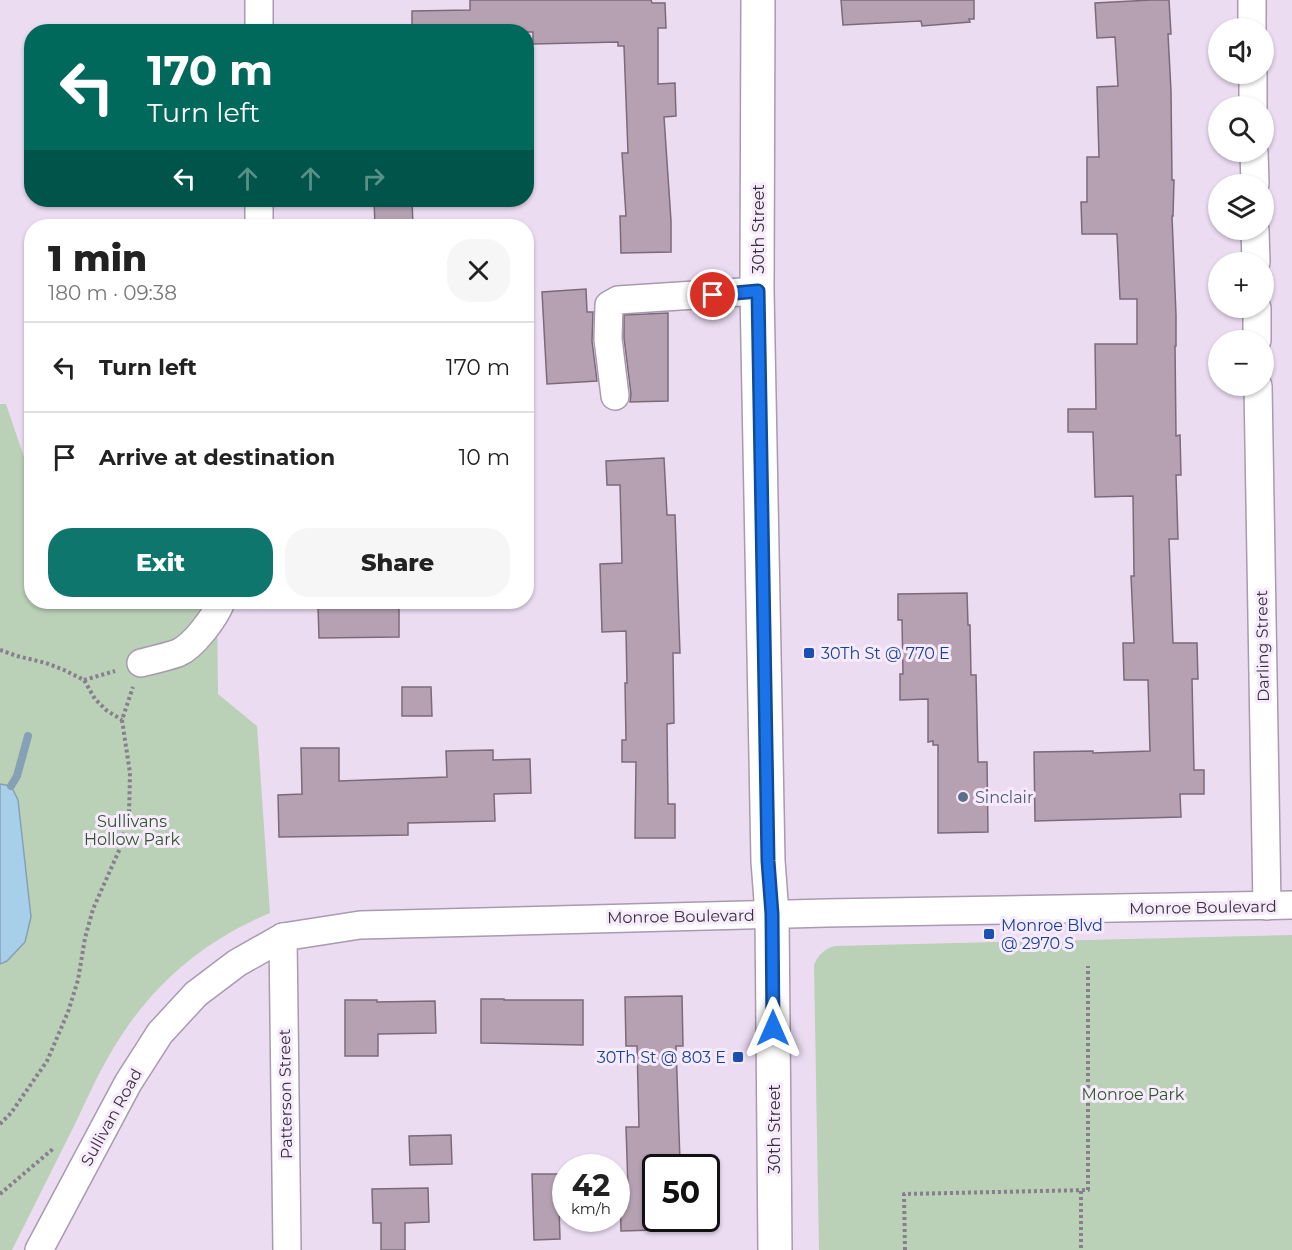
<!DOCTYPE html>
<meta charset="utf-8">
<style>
body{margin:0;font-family:Montserrat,sans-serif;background:#f6f6f6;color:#222;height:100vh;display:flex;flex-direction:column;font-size:22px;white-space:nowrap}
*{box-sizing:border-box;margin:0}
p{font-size:20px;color:#767676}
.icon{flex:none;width:33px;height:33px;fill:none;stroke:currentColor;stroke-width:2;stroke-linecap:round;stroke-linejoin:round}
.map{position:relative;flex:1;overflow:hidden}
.sheet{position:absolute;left:24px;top:219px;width:510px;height:390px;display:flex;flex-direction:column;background:#fff;border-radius:24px;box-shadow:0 2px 4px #0004}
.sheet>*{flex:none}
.hud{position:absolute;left:24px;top:24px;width:510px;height:183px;border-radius:24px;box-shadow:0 2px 4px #0004;background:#00695c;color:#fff;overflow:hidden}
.buttons{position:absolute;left:1208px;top:18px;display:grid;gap:12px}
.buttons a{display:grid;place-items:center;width:66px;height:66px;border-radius:50%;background:#fff;box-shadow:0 2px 4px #0004;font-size:30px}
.speed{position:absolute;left:552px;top:1154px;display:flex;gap:12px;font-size:30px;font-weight:700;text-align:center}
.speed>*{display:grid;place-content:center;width:78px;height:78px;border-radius:50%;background:#fff;box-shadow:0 2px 4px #0004;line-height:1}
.speed small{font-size:15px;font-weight:400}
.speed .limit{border:3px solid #111;border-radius:9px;background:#fff;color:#111}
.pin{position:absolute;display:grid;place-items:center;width:51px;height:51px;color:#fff;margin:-26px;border:3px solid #fff;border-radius:50%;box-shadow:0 2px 6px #0007}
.me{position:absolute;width:66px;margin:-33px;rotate:0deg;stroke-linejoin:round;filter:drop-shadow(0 0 4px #0008)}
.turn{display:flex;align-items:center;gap:21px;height:126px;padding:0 24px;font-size:27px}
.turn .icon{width:78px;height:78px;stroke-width:2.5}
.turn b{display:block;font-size:42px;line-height:51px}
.lanes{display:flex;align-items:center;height:57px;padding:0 24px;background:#0003;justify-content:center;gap:30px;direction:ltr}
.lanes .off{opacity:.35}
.round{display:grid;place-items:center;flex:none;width:63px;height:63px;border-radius:24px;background:#f6f6f6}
.head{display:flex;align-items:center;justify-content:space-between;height:102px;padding:0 24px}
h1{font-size:36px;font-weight:800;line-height:45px}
.cta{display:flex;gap:12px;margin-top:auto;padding:12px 24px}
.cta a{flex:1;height:69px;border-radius:24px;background:#0f766e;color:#fff;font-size:24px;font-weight:800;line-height:69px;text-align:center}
.cta a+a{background:#f6f6f6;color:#222}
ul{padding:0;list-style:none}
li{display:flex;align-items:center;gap:18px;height:90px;padding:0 24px;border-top:2px solid #e0e0e0}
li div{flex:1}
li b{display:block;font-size:22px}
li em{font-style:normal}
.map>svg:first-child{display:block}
.green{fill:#bad0b7}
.water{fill:#a8cfea;stroke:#86a0b5;stroke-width:1.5}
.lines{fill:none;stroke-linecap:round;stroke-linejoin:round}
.stream{stroke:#86a0b5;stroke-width:8}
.building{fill:#b5a1b2;stroke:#7c697a;stroke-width:1.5}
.minor-casing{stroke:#a89aaf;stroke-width:30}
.major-casing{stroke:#a89aaf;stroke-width:36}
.path{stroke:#887e8d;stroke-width:4;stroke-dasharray:3 3;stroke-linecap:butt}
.minor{stroke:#fff;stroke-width:27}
.major{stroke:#fff;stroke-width:33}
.route-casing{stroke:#114b97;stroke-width:15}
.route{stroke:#1a73e8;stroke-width:10}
.transit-dot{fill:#1a4fb4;stroke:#f6eafc;stroke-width:2}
.service-dot{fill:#5c6f8a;stroke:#f6eafc;stroke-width:2}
.labels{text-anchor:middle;stroke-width:6;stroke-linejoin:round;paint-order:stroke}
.street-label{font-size:16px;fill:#363139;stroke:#f6eafc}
.transit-label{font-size:16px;fill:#164399;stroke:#f6eafc;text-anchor:start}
.service-label{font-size:16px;fill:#4e5e75;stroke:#f6eafc;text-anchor:start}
.park-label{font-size:16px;fill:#2e572a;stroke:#f6eafc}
</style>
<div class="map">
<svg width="1292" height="1250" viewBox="0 0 1292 1250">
<rect width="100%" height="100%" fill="#ebdcf2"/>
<g class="green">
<path d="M 0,404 L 6,404 L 31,478 L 32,602 L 217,602 L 218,694 L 257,726 L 270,913 C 200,942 148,988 110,1054 C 97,1076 86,1101 75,1124 C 54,1166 33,1208 12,1250 L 0,1250 Z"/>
<path d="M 1292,935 L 1292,1250 L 819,1250 L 814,965 C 818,955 824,949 835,946 Z"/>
</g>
<path class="water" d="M 0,784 L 11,786 L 18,800 L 31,917 L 25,942 L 7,961 L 0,964 Z"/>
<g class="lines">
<path class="stream" d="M 11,786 L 17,776 L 28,736"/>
</g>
<g class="building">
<path d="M 470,0 L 651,0 L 652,3 L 665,3 L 666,28 L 658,28 L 658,84 L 675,83 L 676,116 L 664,117 L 671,221 L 671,252 L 621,253 L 620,216 L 626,216 L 622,153 L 628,153 L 624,46 L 618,46 L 618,42 L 533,44 L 533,32 L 412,32 L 412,11 L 470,10 Z"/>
<path d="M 841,0 L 974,0 L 974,19 L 969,19 L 970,22 L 922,26 L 921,21 L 843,25 Z"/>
<path d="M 1151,0 L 1169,0 L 1171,34 L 1168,34 L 1171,91 L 1172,180 L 1174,180 L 1173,216 L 1172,216 L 1176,315 L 1176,346 L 1175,346 L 1176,436 L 1180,435 L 1181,475 L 1176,475 L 1178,539 L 1169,539 L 1173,643 L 1197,643 L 1198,679 L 1192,679 L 1194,770 L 1204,770 L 1204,794 L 1180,794 L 1181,817 L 1035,821 L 1034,752 L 1093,751 L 1093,753 L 1150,751 L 1148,680 L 1124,680 L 1123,643 L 1134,643 L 1131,576 L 1134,576 L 1133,496 L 1095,497 L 1093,432 L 1068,432 L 1068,409 L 1096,409 L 1095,344 L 1137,344 L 1137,299 L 1120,299 L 1117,234 L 1082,234 L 1081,202 L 1087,202 L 1087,157 L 1099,157 L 1097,87 L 1118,86 L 1115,37 L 1097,38 L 1095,3 Z"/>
<path d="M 374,200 L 412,200 L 413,226 L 375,226 Z"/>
<path d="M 586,289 L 587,312 L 593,312 L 592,341 L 597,381 L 547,384 L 542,292 Z"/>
<path d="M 668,313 L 668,401 L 630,402 L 631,394 L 624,338 L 624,315 Z"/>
<path d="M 664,458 L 667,515 L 675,515 L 680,653 L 673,653 L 674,723 L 667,724 L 668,804 L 675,804 L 675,838 L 635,838 L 636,762 L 622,762 L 622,740 L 626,740 L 625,683 L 627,683 L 626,631 L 602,632 L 600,564 L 622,563 L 620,485 L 607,485 L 606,461 Z"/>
<path d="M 967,593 L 968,625 L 970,625 L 971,675 L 976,675 L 978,762 L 987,762 L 988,832 L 938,833 L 938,745 L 933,745 L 933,741 L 928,742 L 928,699 L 900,700 L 900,674 L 903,674 L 902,620 L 898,620 L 898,594 Z"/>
<path d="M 318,606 L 399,606 L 399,637 L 319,638 Z"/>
<path d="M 402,687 L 431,687 L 432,716 L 402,716 Z"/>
<path d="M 301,748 L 339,748 L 339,781 L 447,777 L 446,751 L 493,750 L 493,760 L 530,759 L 531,793 L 494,794 L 495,821 L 408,823 L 408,835 L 279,837 L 278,795 L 302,794 Z"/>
<path d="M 682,996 L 683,1046 L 676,1046 L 680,1161 L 656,1162 L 656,1230 L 621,1231 L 620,1188 L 628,1188 L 626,1127 L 639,1127 L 637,1046 L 626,1046 L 625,997 Z"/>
<path d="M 481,999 L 504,999 L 504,1000 L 583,1000 L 583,1045 L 481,1043 Z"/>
<path d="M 345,1000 L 377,1000 L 377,1002 L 435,1001 L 436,1033 L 378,1034 L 378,1056 L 345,1056 Z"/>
<path d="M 451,1135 L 452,1164 L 410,1165 L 409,1136 Z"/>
<path d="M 532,1174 L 558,1174 L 560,1239 L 534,1240 Z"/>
<path d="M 428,1188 L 429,1222 L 405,1223 L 405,1250 L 381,1250 L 381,1223 L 373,1223 L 372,1189 Z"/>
</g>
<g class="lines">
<defs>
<g id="minor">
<path d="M 259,0 L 259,32"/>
<path d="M 1252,0 L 1252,28"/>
<path d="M 1253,74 L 1253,106"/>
<path d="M 1254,152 L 1255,184"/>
<path d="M 259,200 L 259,226"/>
<path d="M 1255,230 L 1256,262"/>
<path d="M 1257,308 L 1257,340"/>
<path d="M 1258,386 L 1267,906"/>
<path d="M 615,396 L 608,339 L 609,305 L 618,300 L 757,291"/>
<path d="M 141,663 C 153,660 166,657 178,653 C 194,646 215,617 221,602"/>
<path d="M 283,937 L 287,1250"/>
<path d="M 39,1250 L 128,1083 L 160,1033 L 196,994 L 237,963 L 283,937 L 360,925 L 826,913 L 1292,905"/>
</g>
<path id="major" d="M 758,0 L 757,291 L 768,861 L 772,914 L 775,1250"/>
</defs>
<use href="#minor" class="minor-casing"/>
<use href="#major" class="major-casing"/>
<g class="path">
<path d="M 0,650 L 17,656 L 46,663 L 64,670 L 84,680 L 95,699 L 106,710 L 122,720"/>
<path d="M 84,680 L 115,671"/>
<path d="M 0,1124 L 11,1113 L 47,1061 L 68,1012 L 78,980 L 85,938 L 93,909 L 121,846 L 129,816 L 130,773 L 122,720 L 133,687"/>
<path d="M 1081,1191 L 1081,1250"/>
<path d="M 0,1194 L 54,1148"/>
<path d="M 905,1250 L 904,1194 L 1088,1190 L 1088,966"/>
</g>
<use href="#minor" class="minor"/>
<use href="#major" class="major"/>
</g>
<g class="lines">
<defs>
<path id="route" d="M 713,295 L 758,291 L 768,861 L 772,914 L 773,1028"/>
</defs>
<use href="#route" class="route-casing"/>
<use href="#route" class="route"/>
</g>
<g class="transit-dot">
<rect x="803" y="647" width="12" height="12" rx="3"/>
<rect x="983" y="928" width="12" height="12" rx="3"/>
<rect x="732" y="1051" width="12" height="12" rx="3"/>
</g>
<circle class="service-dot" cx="963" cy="797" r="6"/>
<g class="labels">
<g class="street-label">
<text transform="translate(758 229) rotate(-90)" y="6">30th Street</text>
<text transform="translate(1262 646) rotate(-91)" y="6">Darling Street</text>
<text transform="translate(1203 907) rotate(-1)" y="6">Monroe Boulevard</text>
<text transform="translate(681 916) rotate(-1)" y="6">Monroe Boulevard</text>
<text transform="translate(285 1094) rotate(-91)" y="6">Patterson Street</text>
<text transform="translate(111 1117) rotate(-61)" y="6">Sullivan Road</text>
<text transform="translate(774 1129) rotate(-90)" y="6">30th Street</text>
</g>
<g class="transit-label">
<text x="821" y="659">30Th St @ 770 E</text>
<text x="1001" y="931">Monroe Blvd<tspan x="1001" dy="18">@ 2970 S</tspan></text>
<text x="726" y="1063" text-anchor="end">30Th St @ 803 E</text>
</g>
<g class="service-label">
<text x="975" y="803">Sinclair</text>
</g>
<g class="park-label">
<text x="132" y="827">Sullivans<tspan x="132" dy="18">Hollow Park</tspan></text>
<text x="1133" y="1100">Monroe Park</text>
</g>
</g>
</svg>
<div class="buttons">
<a><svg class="icon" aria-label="sound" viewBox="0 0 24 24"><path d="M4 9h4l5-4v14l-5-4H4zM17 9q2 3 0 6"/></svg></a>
<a><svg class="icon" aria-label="search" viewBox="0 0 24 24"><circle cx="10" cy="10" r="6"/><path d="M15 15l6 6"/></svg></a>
<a><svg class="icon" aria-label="layers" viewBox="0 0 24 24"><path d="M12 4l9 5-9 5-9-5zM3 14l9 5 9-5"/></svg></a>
<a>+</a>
<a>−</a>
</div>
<div class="speed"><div>42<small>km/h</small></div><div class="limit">50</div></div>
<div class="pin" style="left:713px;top:295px;background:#d93025"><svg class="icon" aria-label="arrive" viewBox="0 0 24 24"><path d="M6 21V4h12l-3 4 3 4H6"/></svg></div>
<svg class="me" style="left:773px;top:1028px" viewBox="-20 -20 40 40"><path d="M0-17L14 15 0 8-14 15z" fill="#1a73e8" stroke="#fff" stroke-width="4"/></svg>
<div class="hud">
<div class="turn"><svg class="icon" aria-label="left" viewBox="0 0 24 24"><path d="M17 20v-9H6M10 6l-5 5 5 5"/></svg><div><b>170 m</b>Turn left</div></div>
<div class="lanes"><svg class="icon" aria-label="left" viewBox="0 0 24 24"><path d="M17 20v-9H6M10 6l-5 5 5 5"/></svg><svg class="icon off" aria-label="ahead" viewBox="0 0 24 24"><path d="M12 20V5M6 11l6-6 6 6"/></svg><svg class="icon off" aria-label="ahead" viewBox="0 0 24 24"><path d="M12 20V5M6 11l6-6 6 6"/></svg><svg class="icon off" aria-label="right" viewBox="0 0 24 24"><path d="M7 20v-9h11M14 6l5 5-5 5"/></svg></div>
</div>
<section class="sheet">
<div class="head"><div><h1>1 min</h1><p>180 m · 09:38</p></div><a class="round"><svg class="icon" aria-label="close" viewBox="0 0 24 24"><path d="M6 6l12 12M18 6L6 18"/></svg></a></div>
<ul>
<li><svg class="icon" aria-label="left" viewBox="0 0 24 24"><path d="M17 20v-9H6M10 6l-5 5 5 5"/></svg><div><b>Turn left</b></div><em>170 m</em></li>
<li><svg class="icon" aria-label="arrive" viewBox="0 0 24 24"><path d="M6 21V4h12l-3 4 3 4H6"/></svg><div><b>Arrive at destination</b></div><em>10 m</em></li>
</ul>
<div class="cta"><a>Exit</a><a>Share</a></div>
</section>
</div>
